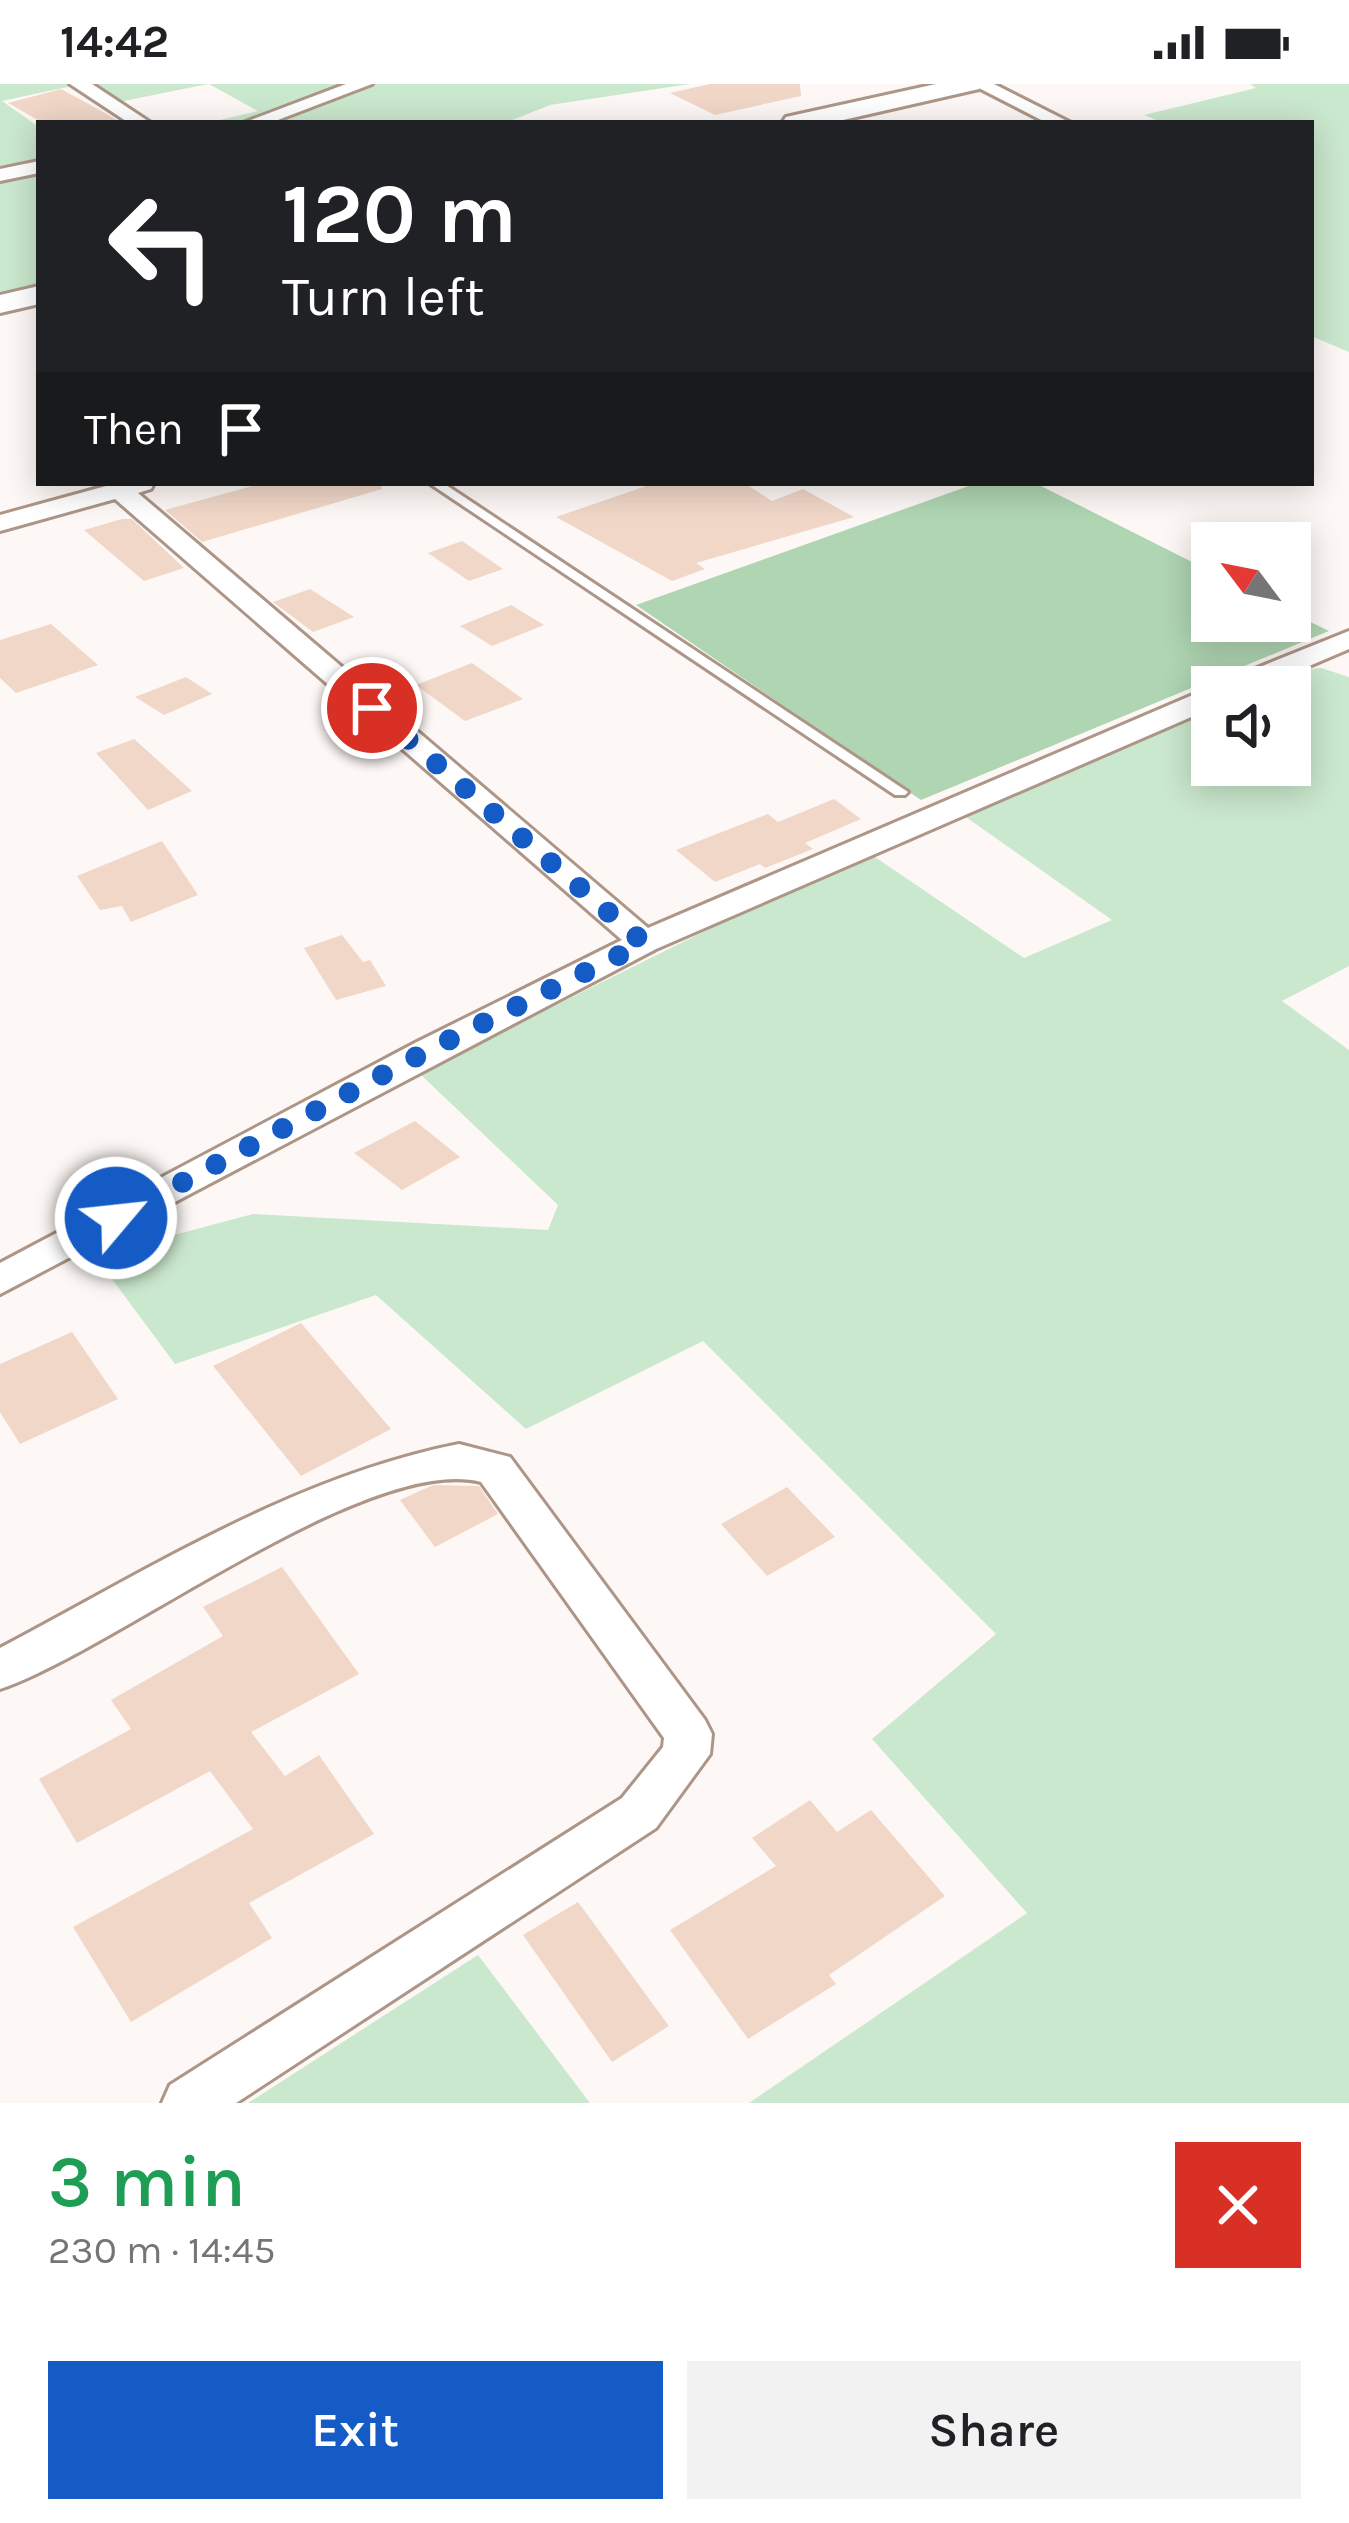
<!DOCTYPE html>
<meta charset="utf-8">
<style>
body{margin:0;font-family:Karla,sans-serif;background:#f2f2f2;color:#202124;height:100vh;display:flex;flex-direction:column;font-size:45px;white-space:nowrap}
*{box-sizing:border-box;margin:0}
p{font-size:39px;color:#757577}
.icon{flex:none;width:66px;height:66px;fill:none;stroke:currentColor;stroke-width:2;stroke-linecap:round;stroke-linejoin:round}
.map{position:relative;height:2019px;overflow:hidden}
.panel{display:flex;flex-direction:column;background:#fff;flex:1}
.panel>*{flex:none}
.guide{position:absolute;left:36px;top:36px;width:1278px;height:366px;border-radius:0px;box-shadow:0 6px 30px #0003;background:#202124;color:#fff;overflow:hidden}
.needle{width:78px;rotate:302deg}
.buttons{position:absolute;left:1191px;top:438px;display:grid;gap:24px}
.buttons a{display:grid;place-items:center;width:120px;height:120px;border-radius:0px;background:#fff;box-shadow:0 6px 30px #0003;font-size:60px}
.pin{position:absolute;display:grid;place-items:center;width:102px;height:102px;color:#fff;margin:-51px;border:6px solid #fff;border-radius:50%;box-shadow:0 3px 12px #0007}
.me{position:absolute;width:132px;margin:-66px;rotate:62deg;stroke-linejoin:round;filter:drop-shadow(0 0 9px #0008)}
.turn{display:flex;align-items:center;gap:42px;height:252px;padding:0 48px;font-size:54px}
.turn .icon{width:156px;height:156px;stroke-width:2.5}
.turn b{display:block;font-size:84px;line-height:102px}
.then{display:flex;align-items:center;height:114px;padding:0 48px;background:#0003;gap:24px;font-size:45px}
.round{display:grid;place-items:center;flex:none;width:126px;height:126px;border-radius:0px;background:#f2f2f2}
.overview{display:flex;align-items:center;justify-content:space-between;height:204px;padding:0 48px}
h1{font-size:72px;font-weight:600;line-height:90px;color:#1e9e55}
.button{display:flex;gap:24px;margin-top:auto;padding:24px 48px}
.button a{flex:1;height:138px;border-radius:0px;background:#145bc6;color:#fff;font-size:48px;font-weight:600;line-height:138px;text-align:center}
.button a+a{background:#f2f2f2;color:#202124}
.status{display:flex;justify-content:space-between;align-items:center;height:84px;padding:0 60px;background:#fff;direction:ltr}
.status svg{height:33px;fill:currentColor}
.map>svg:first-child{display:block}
.green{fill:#cae8cd}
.forest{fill:#afd5b2}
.building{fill:#f0d7c8}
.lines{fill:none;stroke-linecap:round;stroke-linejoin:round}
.service-casing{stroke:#ad9687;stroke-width:6}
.minor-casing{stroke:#ad9687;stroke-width:6}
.secondary-casing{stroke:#ad9687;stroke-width:6}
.service{fill:#fff;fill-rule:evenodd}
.minor{fill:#fff;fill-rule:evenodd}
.secondary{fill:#fff;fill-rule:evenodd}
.route{stroke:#145bc6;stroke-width:21;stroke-dasharray:0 37.8}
</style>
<div class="status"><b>14:42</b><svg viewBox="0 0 49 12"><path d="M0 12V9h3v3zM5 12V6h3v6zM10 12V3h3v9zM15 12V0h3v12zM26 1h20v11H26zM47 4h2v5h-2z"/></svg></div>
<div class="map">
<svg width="1349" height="2019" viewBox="0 0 1349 2019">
<rect width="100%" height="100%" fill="#fdf8f5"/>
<g class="green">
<path d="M 0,0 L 208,0 L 104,21 L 72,2 L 2,17 L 39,43 L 39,200 L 0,210 Z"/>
<path d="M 209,0 L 690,0 L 550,21 L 505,39 L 207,39 L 258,27 Z"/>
<path d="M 1250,0 L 1349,0 L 1349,268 L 1311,252 L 1311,39 L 1163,39 L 1144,31 L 1256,4 Z"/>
<path d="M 1321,584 L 1349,593 L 1349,882 L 1282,917 L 1349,966 L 1349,2019 L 749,2019 L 1027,1829 L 872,1655 L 996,1550 L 703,1257 L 526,1345 L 376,1211 L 175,1280 L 95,1172 L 253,1130 L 548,1146 L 558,1121 L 419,989 L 713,843 L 872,771 L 1024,874 L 1112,836 L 963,731 L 1212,620 L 1212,681 L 1290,681 L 1290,603 L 1250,603 L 1283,588 Z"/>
<path d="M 478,1871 L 590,2019 L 248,2019 Z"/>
</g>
<path class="forest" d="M 977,399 L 1035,399 L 1212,488 L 1212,537 L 1290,537 L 1290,528 L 1329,547 L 921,716 L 636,521 Z"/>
<g class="building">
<path d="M 710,0 L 800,0 L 801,12 L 715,31 L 670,9 Z"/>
<path d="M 61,5 L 105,29 L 121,39 L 43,39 L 8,19 Z"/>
<path d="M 263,399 L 381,399 L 382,405 L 202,458 L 165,426 Z"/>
<path d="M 655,399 L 744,399 L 772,417 L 803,405 L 854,433 L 696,479 L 705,485 L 672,497 L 556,433 Z"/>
<path d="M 122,435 L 132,435 L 184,484 L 144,497 L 84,446 Z"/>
<path d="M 462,457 L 503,485 L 469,497 L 428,469 Z"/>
<path d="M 310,505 L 354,533 L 313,548 L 273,518 Z"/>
<path d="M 511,521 L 544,541 L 492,562 L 460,542 Z"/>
<path d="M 51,540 L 98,581 L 16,609 L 0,594 L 0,556 Z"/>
<path d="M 472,579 L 523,615 L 465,637 L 416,601 Z"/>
<path d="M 186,593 L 212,610 L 164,631 L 135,613 Z"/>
<path d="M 134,655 L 192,707 L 148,726 L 96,669 Z"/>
<path d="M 834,715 L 861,735 L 805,759 L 813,765 L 765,784 L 760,780 L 715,798 L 676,766 L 768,730 L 778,738 Z"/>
<path d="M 162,757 L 198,811 L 131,838 L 122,822 L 100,826 L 77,792 Z"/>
<path d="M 342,851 L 363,878 L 370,876 L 386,902 L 336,916 L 304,864 Z"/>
<path d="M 415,1037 L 460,1073 L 402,1106 L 354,1069 Z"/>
<path d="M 301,1239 L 391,1345 L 301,1392 L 213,1282 Z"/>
<path d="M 72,1248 L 118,1315 L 20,1360 L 0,1328 L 0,1280 Z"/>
<path d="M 433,1401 L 479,1402 L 498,1430 L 435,1463 L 400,1416 Z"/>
<path d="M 787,1403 L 835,1453 L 767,1492 L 721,1440 Z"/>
<path d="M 282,1483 L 359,1590 L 251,1648 L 285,1692 L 319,1671 L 374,1750 L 249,1819 L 272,1854 L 131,1938 L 73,1843 L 253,1745 L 210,1687 L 77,1759 L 39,1695 L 131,1645 L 111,1616 L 223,1552 L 203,1523 Z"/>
<path d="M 810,1716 L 837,1748 L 871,1726 L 945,1812 L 829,1891 L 836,1900 L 748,1955 L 670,1846 L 776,1782 L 752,1754 Z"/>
<path d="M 578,1818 L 669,1942 L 612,1978 L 523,1851 Z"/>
</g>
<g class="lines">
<defs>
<path id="service" d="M 429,399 L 443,399 L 908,708 L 905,711 L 895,711 Z"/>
<g id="minor">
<path d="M 70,0 L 92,0 L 151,39 L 129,39 Z"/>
<path d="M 346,0 L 372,0 L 270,39 L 243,39 Z"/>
<path d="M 971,0 L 994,0 L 1071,39 L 1047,39 Z"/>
<path d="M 39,77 L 39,89 L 0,97 L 0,85 Z"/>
<path d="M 154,399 L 151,405 L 138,409 L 648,844 L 1202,607 L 1212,604 L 1212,624 L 656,865 L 0,1210 L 0,1179 L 415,959 L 622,856 L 115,415 L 0,447 L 0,431 L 117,399 Z"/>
<path d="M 1349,547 L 1349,565 L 1260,603 L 1221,603 L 1225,597 Z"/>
<path d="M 459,1360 L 510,1373 L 705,1636 L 712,1650 L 710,1670 L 656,1744 L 236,2019 L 162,2019 L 170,2001 L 622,1714 L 663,1663 L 664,1654 L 481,1398 C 368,1369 115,1566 0,1605 L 0,1564 C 148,1486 293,1393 459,1360 Z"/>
</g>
<g id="secondary">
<path d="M 936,0 L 983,0 L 979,5 L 830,39 L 782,39 L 786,33 Z"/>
<path d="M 39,202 L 39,220 L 0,229 L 0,211 Z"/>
</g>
</defs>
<use href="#service" class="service-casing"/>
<use href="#minor" class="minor-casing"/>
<use href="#secondary" class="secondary-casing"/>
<use href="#service" class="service"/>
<use href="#minor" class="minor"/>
<use href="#secondary" class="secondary"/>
</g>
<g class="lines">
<path class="route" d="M 116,1134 L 427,967 L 644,859 L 372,624"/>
</g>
</svg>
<div class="buttons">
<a><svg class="needle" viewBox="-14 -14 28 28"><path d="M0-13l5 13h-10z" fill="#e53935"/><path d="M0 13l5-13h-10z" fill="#757577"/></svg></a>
<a><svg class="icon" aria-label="sound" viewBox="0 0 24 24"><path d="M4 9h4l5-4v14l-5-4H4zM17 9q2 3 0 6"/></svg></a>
</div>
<div class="pin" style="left:372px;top:624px;background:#d93025"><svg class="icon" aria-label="arrive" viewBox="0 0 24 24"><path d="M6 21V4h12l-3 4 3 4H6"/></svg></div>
<svg class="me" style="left:116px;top:1134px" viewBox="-20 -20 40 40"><circle r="17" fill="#145bc6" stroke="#fff" stroke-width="3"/><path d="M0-11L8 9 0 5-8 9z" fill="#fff"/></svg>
<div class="guide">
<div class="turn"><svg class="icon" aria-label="left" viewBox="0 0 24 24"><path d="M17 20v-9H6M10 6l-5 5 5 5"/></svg><div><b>120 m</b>Turn left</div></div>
<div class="then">Then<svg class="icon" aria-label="arrive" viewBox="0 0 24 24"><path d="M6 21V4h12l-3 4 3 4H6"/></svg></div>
</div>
</div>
<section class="panel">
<div class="overview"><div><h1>3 min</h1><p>230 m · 14:45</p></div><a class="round" style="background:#d93025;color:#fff"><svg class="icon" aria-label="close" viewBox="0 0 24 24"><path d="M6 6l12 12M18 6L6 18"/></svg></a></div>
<div class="button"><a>Exit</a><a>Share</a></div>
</section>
